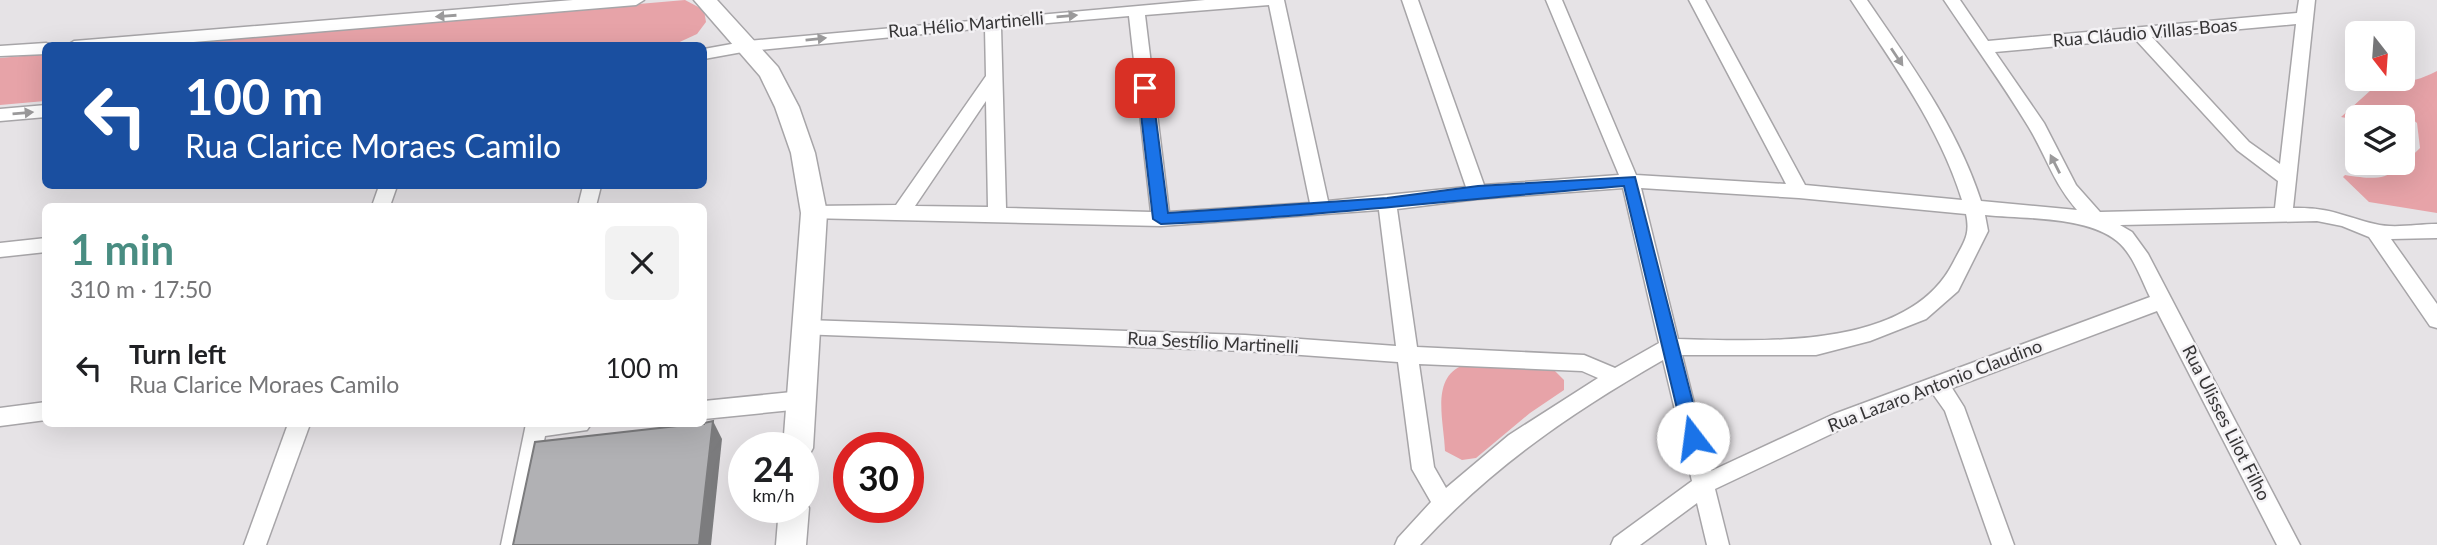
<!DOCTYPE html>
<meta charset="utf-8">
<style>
body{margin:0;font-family:Lato,sans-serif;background:#f2f2f2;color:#202124;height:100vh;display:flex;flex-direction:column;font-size:26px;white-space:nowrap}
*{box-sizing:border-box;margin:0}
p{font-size:23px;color:#757577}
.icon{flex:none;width:38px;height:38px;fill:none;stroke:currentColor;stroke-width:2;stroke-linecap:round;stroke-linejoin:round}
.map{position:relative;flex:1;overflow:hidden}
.panel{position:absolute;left:42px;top:203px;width:665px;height:224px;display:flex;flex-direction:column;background:#fff;border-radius:10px;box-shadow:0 7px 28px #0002}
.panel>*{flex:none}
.hud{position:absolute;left:42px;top:42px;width:665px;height:147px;border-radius:10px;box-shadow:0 7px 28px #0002;background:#1a4fa0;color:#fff;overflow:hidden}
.needle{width:46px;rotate:163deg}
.tools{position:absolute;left:2345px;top:21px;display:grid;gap:14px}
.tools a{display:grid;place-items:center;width:70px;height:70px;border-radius:10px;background:#fff;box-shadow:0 7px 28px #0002;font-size:35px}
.speed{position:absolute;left:728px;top:432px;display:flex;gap:14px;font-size:35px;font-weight:700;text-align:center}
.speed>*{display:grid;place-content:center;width:91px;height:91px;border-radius:50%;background:#fff;box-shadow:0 7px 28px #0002;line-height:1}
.speed small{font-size:18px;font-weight:400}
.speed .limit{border:10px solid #d22;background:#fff;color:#111}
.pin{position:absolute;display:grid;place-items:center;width:60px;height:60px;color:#fff;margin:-30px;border-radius:14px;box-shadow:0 4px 10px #0006}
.me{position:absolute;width:77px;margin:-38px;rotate:345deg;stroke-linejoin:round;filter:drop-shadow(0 0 5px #0008)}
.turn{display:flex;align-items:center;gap:24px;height:147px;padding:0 28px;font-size:32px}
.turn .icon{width:91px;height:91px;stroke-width:2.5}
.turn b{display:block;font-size:49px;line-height:60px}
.round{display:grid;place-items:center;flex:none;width:74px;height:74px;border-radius:10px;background:#f2f2f2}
.overview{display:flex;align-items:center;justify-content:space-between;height:119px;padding:0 28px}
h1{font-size:42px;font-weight:700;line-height:52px;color:#498d82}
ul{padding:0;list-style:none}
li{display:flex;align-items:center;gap:21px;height:91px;padding:0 28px}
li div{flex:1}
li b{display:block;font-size:26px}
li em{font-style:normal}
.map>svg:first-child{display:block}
.green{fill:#e7a3a8}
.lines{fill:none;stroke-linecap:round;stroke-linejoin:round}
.street-casing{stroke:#a7a5a8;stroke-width:3}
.secondary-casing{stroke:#a7a5a8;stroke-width:3}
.street{fill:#fff;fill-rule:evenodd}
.secondary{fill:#fff;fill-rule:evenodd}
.shaded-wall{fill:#7c7c7e}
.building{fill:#b1b1b4;stroke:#7c7c7e;stroke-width:2}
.oneway{fill:#9b9a9b}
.route{fill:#1a73e8;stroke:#114b97;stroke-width:2}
.labels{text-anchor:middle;stroke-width:5;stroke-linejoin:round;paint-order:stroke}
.street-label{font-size:18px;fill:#373637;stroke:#f3f1f4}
</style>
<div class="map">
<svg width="2437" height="545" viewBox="0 0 2437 545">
<rect width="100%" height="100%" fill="#e6e3e6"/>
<g class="green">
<path d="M 685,0 L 704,10 L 706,22 L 697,34 L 671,46 L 149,46 Z"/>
<path d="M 45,54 L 45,101 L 0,105 L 0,58 Z"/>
<path d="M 2437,71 L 2437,213 L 2369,202 L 2343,177 L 2345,175 C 2389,182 2389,177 2420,148 L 2417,123 C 2402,109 2360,121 2341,117 L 2371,90 L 2362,79 C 2398,79 2401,89 2437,71 Z"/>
<path d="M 1464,365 L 1552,368 L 1564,380 L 1564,390 L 1530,413 L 1476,458 L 1462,460 L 1445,451 C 1444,421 1430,377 1464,365 Z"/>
</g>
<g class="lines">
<defs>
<g id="street">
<path d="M 573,0 L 644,0 L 636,5 L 146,46 L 66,46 L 74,41 Z"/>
<path d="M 1205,0 L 1284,0 L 1328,201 L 1466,187 L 1402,0 L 1418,0 L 1484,185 L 1619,175 L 1546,0 L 1562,0 L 1636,175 L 1786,184 L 1689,0 L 1705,0 L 1805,185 L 1962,200 C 1939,126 1893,64 1851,0 L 1867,0 C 1911,64 1957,127 1981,201 L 2077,210 C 2052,181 2047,157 2028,126 C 2002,83 1972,42 1944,0 L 1960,0 L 1988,41 L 2297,13 L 2299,0 L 2315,0 L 2293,208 C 2330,207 2342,216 2375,224 C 2393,229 2418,224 2437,224 L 2437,238 L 2391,239 L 2437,304 L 2437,328 L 2430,326 L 2369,237 L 2342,226 L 2317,221 L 2120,225 L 2132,232 L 2148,254 L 2300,545 L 2277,545 L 2157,311 L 1952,388 L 1964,407 L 2014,545 L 1992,545 L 1945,411 L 1933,394 L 1848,426 L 1715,489 L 1729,545 L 1707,545 L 1697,503 L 1640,545 L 1611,545 L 1614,538 L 1692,481 L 1663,360 C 1571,413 1493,466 1420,545 L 1395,545 L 1398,538 L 1431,502 L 1412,469 L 1398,362 L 1245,351 L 799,334 L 796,328 L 799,322 L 806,320 L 1245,335 L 1396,346 L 1379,210 L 1161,226 L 807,218 L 805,213 L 807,208 L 814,206 L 896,205 L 986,76 L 985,28 L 748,51 L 704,59 L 704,49 L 748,41 ZM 1269,5 L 1310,203 L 1169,212 L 1145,15 ZM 1129,16 L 1151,212 L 1006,208 L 1001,27 ZM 2296,24 L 2280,164 L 2249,142 L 2152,37 ZM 2135,39 L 2237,150 L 2278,181 L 2275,208 L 2100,212 L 2076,185 L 2044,123 L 1995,52 ZM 986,101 L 988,207 L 915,206 ZM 1623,188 L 1659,343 L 1615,368 L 1584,355 L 1417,347 L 1397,209 L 1477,199 ZM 1641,188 L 1799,198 L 1966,214 C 1971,236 1963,243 1953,263 C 1908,351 1762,341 1678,339 ZM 1985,215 C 2024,219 2086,216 2117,241 C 2133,254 2141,279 2150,297 L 1834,414 L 1711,471 L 1682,355 L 1816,355 L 1870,341 L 1926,319 L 1958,291 L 1988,231 ZM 1419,364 L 1582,371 L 1598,378 L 1509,435 L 1446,488 L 1434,467 Z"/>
<path d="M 46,43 L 53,46 L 46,46 L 46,54 L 0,56 L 0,46 Z"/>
<path d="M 46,105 L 46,117 L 0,121 L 0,109 Z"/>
<path d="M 379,186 L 397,186 L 390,206 L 372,206 Z"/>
<path d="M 583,186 L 601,186 L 596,206 L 578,206 Z"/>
<path d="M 46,238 L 46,252 L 0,257 L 0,243 Z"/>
<path d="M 802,391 L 809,394 L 812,400 L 809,406 L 802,409 L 704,419 L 704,401 Z"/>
<path d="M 46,402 L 46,420 L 0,426 L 0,408 Z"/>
<path d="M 288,424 L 310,424 L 266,545 L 244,545 Z"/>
<path d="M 526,424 L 591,424 L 587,430 L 545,436 L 523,545 L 501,545 Z"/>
</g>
<g id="secondary">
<path d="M 694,0 L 717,0 L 778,67 L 799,107 L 815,153 L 827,213 L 813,448 L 808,457 L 803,459 L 803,448 L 783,448 L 801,213 L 791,153 L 775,107 L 760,76 Z"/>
<path d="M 803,498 L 809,508 L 806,545 L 776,545 L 779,508 L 803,508 Z"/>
</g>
</defs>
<use href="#street" class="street-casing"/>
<use href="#secondary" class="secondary-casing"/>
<use href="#street" class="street"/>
<use href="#secondary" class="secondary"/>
</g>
<path class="shaded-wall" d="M 713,421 L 722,439 L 711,545 L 699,545 Z"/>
<path class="building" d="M 713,421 L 699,545 L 513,545 L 535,442 L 695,424 L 704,424 L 704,423 Z"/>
<defs><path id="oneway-solid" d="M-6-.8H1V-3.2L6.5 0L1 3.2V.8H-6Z" transform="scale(1.75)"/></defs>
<g class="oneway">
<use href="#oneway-solid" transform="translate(446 16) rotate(176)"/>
<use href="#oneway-solid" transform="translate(1067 16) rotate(-5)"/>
<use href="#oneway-solid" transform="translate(816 39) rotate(-6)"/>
<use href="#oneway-solid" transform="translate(1897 57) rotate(56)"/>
<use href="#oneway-solid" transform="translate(23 113) rotate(-5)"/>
<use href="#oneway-solid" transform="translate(2055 164) rotate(-117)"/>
</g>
<path class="route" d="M 1145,83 L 1152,88 L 1168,213 L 1387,198 L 1478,186 L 1635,177 L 1702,438 L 1699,443 L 1693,445 L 1687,443 L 1684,438 L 1624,186 C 1469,198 1316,217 1161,224 L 1153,219 L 1138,88 Z"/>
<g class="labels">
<g class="street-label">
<text transform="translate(966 25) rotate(-5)" y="6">Rua Hélio Martinelli</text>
<text transform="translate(2145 33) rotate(-5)" y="6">Rua Cláudio Villas-Boas</text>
<text transform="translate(1213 343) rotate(3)" y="6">Rua Sestílio Martinelli</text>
<text transform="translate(1935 386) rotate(-21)" y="6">Rua Lazaro Antonio Claudino</text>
<text transform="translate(2226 423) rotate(63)" y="6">Rua Ulisses Lilot Filho</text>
</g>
</g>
</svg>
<div class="tools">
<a><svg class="needle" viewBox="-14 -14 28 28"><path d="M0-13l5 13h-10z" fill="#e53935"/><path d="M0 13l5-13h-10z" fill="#757577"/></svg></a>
<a><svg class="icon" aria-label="layers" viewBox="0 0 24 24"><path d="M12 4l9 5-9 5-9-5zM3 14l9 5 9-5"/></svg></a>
</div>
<div class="speed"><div>24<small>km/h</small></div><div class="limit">30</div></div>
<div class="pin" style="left:1145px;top:88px;background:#d93025"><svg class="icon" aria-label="arrive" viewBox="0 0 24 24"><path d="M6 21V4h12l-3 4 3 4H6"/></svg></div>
<svg class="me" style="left:1693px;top:438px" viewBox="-20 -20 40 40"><circle r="19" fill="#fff"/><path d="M0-13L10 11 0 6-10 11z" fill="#1a73e8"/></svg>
<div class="hud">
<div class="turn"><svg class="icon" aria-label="left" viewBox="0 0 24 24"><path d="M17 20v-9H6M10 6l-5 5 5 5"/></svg><div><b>100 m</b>Rua Clarice Moraes Camilo</div></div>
</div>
<section class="panel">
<div class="overview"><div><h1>1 min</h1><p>310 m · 17:50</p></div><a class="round"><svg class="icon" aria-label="close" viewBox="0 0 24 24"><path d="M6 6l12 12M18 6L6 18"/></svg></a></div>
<ul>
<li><svg class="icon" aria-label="left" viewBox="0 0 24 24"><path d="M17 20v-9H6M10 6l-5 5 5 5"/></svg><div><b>Turn left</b><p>Rua Clarice Moraes Camilo</p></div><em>100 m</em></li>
</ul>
</section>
</div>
